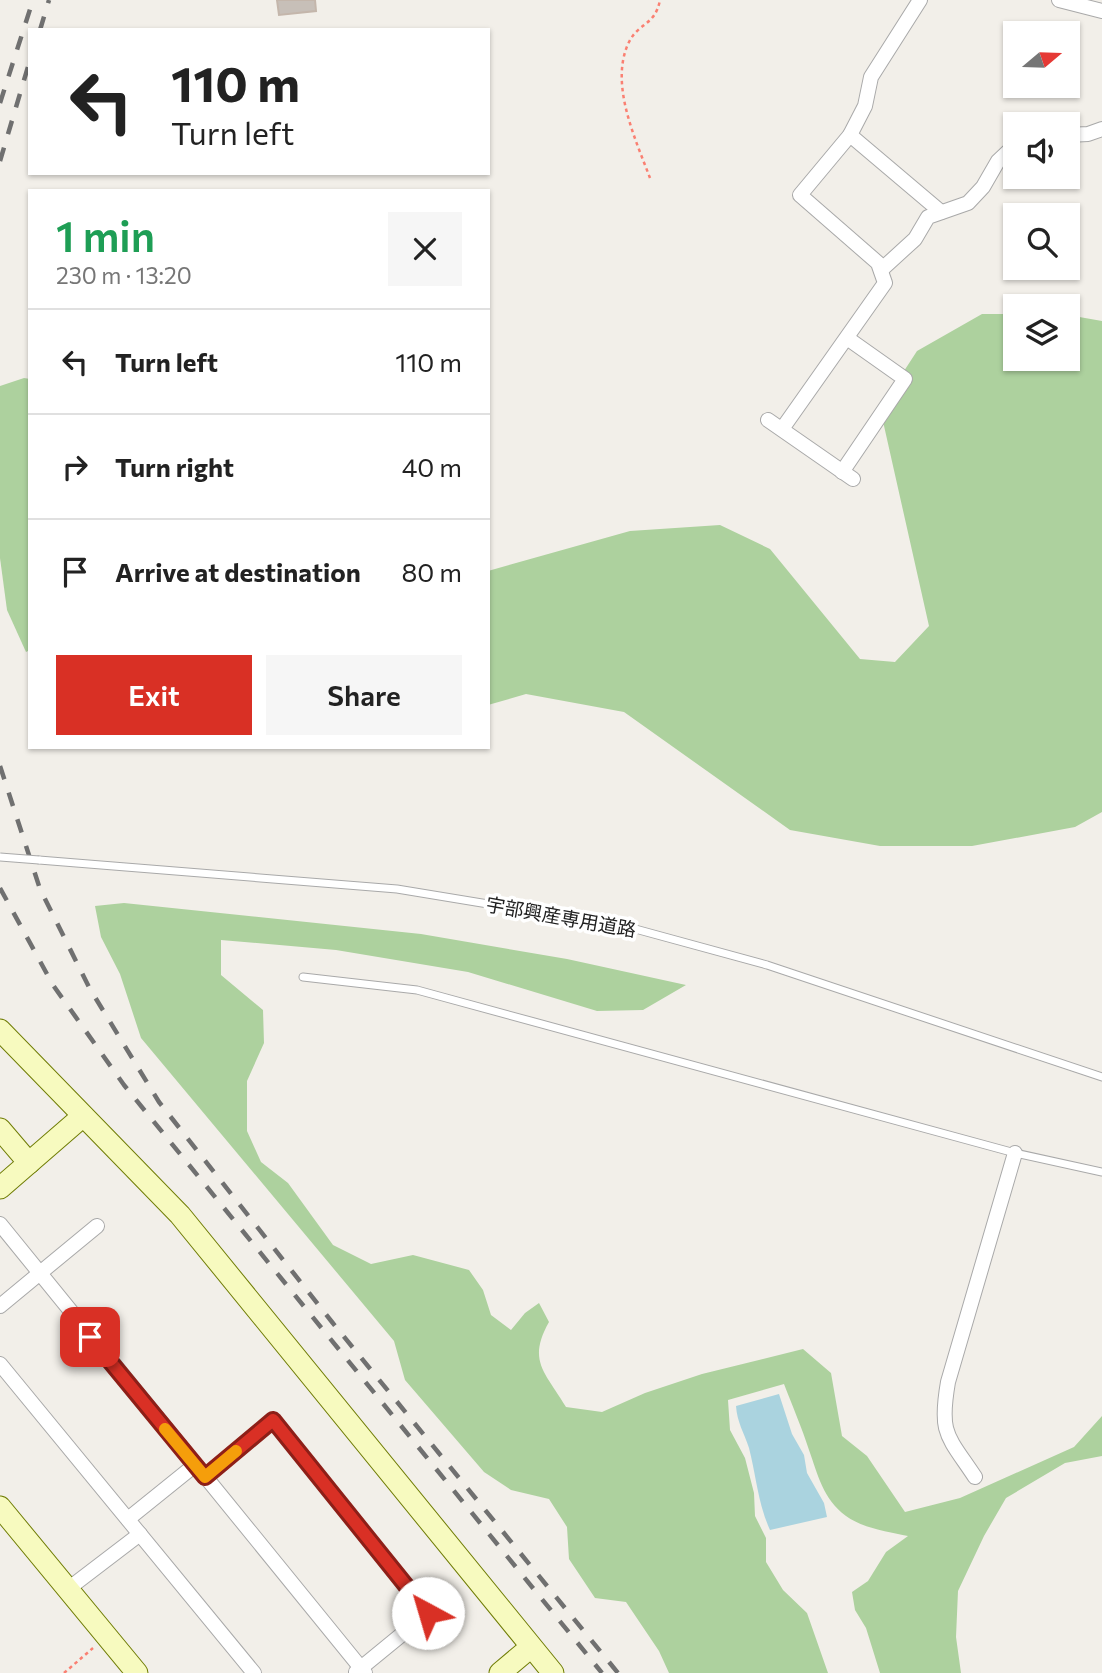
<!DOCTYPE html>
<meta charset="utf-8">
<style>
body{margin:0;font-family:Commissioner,"Noto Sans JP",sans-serif;background:#f6f6f6;color:#222;height:100vh;display:flex;flex-direction:column;font-size:26px;white-space:nowrap}
*{box-sizing:border-box;margin:0}
p{font-size:23px;color:#767676}
.icon{flex:none;width:38px;height:38px;fill:none;stroke:currentColor;stroke-width:2;stroke-linecap:round;stroke-linejoin:round}
.map{position:relative;flex:1;overflow:hidden}
.sheet{position:absolute;left:28px;top:189px;width:462px;height:560px;display:flex;flex-direction:column;background:#fff;border-radius:0px;box-shadow:0 2px 5px #0004}
.sheet>*{flex:none}
.hud{position:absolute;left:28px;top:28px;width:462px;height:147px;border-radius:0px;box-shadow:0 2px 5px #0004;background:#fff;color:#222;overflow:hidden}
.needle{width:46px;rotate:71deg}
.fabs{position:absolute;left:1003px;top:21px;display:grid;gap:14px}
.fabs a{display:grid;place-items:center;width:77px;height:77px;border-radius:0px;background:#fff;box-shadow:0 2px 5px #0004;font-size:35px}
.pin{position:absolute;display:grid;place-items:center;width:60px;height:60px;color:#fff;margin:-30px;border-radius:14px;box-shadow:0 4px 10px #0006}
.me{position:absolute;width:77px;margin:-38px;rotate:321deg;stroke-linejoin:round;filter:drop-shadow(0 0 5px #0008)}
.turn{display:flex;align-items:center;gap:24px;height:147px;padding:0 28px;font-size:32px}
.turn .icon{width:91px;height:91px;stroke-width:2.5}
.turn b{display:block;font-size:49px;line-height:60px}
.round{display:grid;place-items:center;flex:none;width:74px;height:74px;border-radius:0px;background:#f6f6f6}
.overview{display:flex;align-items:center;justify-content:space-between;height:119px;padding:0 28px}
h1{font-size:42px;font-weight:600;line-height:52px;color:#1e9e55}
.button{display:flex;gap:14px;margin-top:auto;padding:14px 28px}
.button a{flex:1;height:80px;border-radius:0px;background:#d93025;color:#fff;font-size:28px;font-weight:600;line-height:80px;text-align:center}
.button a+a{background:#f6f6f6;color:#222}
ul{padding:0;list-style:none}
li{display:flex;align-items:center;gap:21px;height:105px;padding:0 28px;border-top:2px solid #e0e0e0}
li div{flex:1}
li b{display:block;font-size:26px}
li em{font-style:normal}
.map>svg:first-child{display:block}
.forest{fill:#add19e}
.water{fill:#aad3df}
.building{fill:#c7bfb8;stroke:#c4b6ab;stroke-width:2}
.lines{fill:none;stroke-linecap:round;stroke-linejoin:round}
.lane-casing{stroke:#a9a9a9;stroke-width:9}
.street-casing{stroke:#a9a9a9;stroke-width:16}
.secondary-casing{stroke:#707d05;stroke-width:23}
.path{stroke:#fa8072;stroke-width:2.5;stroke-dasharray:3.5 3.5;stroke-linecap:butt}
.lane{stroke:#fff;stroke-width:7}
.street{stroke:#fff;stroke-width:14}
.secondary{stroke:#f7fabf;stroke-width:21}
.rail{stroke:#707070;stroke-width:4.5;stroke-dasharray:14 14;stroke-linecap:butt}
.lane-bridge-casing{stroke:#a9a9a9;stroke-width:9;stroke-linecap:butt}
.lane-bridge{stroke:#fff;stroke-width:7}
.route-casing{stroke:#8d1f18;stroke-width:18}
.route{stroke:#d93025;stroke-width:12}
.slow{stroke:#f59e0b;stroke-width:12}
.labels{text-anchor:middle;stroke-width:7;stroke-linejoin:round;paint-order:stroke}
.street-label{font-size:19px;fill:#222;stroke:#fff}
</style>
<div class="map">
<svg width="1102" height="1673" viewBox="0 0 1102 1673">
<rect width="100%" height="100%" fill="#f2efe9"/>
<g class="forest">
<path d="M 982,314 L 1015,314 L 1015,359 L 1068,359 L 1068,315 L 1102,321 L 1102,812 L 1075,827 L 972,846 L 880,846 L 790,830 L 624,712 L 526,694 L 488,705 L 488,571 L 630,531 L 720,525 L 770,549 L 860,659 L 895,662 L 929,626 L 880,408 L 917,351 Z"/>
<path d="M 24,378 L 30,379 L 30,650 L 26,652 L 7,610 L 0,558 L 0,386 Z"/>
<path d="M 124,903 L 421,934 L 567,959 L 686,985 L 643,1010 L 597,1011 L 468,972 L 336,950 L 221,940 L 221,975 L 263,1010 L 264,1043 L 247,1081 L 247,1131 L 261,1162 L 288,1183 L 333,1245 L 371,1264 L 413,1255 L 469,1270 L 483,1290 L 491,1315 L 511,1330 L 525,1313 L 539,1303 L 549,1322 C 527,1361 545,1372 566,1407 L 602,1412 L 645,1393 L 702,1374 L 803,1349 L 831,1373 L 842,1436 L 867,1456 L 905,1512 L 960,1498 L 1074,1447 L 1102,1416 L 1102,1456 L 1065,1463 L 1006,1498 L 984,1536 L 958,1591 L 956,1637 L 961,1673 L 880,1673 L 866,1628 L 855,1610 L 852,1592 L 868,1581 L 886,1552 L 908,1536 C 889,1532 862,1528 846,1516 C 823,1499 818,1475 809,1450 C 802,1428 792,1405 784,1384 L 728,1400 L 730,1430 L 745,1458 L 754,1493 L 755,1516 L 766,1538 L 766,1562 L 783,1590 L 807,1613 L 828,1673 L 669,1673 L 659,1651 L 626,1602 L 595,1598 L 569,1559 L 567,1527 L 549,1499 L 511,1490 L 484,1472 L 405,1380 L 394,1341 L 141,1038 L 120,974 L 101,937 L 95,906 Z"/>
</g>
<path class="water" d="M 779,1394 L 792,1434 L 804,1455 L 807,1473 L 824,1503 L 827,1517 L 770,1530 C 758,1504 756,1475 749,1448 C 744,1433 737,1422 736,1406 Z"/>
<path class="building" d="M 277,0 L 315,0 L 316,11 L 279,15 Z"/>
<g class="lines">
<defs>
<g id="lane">
<path d="M 39,860 L 397,889 L 628,927 L 767,965 L 1102,1077"/>
<path d="M 303,977 L 417,990 L 1015,1153 L 1102,1172"/>
</g>
<g id="street">
<path d="M 1059,0 L 1102,11"/>
<path d="M 850,135 L 941,212"/>
<path d="M 1068,135 L 1088,134 L 1102,129"/>
<path d="M 881,270 L 915,239 L 928,217 L 968,203 L 983,187 L 998,161 L 1015,145"/>
<path d="M 768,420 L 853,479"/>
<path d="M 782,429 L 885,283 L 878,263 L 800,195 L 850,135 L 865,106 L 871,77 L 920,0"/>
<path d="M 842,472 L 905,379 L 847,338"/>
<path d="M 0,1224 L 365,1673"/>
<path d="M 0,1306 L 97,1226"/>
<path d="M 0,1364 L 254,1673"/>
<path d="M 205,1477 L 273,1420 L 428,1613 L 356,1672"/>
<path d="M 975,1477 C 947,1435 939,1434 948,1382 L 1015,1153"/>
<path d="M 128,1519 L 195,1465"/>
<path d="M 68,1589 L 140,1534"/>
</g>
<g id="secondary">
<path d="M 0,1030 L 180,1215 L 553,1673"/>
<path d="M 0,1129 L 29,1163"/>
<path d="M 0,1188 L 83,1116"/>
<path d="M 0,1507 L 137,1673"/>
<path d="M 500,1673 L 531,1647"/>
</g>
</defs>
<use href="#lane" class="lane-casing"/>
<use href="#street" class="street-casing"/>
<use href="#secondary" class="secondary-casing"/>
<g class="path">
<path d="M 650,178 C 635,138 609,83 629,42 C 639,22 655,26 660,0"/>
<path d="M 64,1673 L 93,1648"/>
</g>
<use href="#lane" class="lane"/>
<use href="#street" class="street"/>
<use href="#secondary" class="secondary"/>
<g class="rail">
<path d="M 40,30 L 49,0"/>
<path d="M 0,103 L 33,0"/>
<path d="M 0,161 L 30,60"/>
<path d="M 0,766 L 40,889 L 90,989 L 159,1102 L 332,1322 L 618,1673"/>
<path d="M 0,888 L 53,985 L 124,1085 L 602,1673"/>
</g>
<defs>
<path id="lane-bridge" d="M 0,857 L 39,860"/>
</defs>
<use href="#lane-bridge" class="lane-bridge-casing"/>
<use href="#lane-bridge" class="lane-bridge"/>
</g>
<g class="lines">
<defs>
<path id="route" d="M 90,1337 L 205,1477 L 273,1420 L 428,1613"/>
</defs>
<use href="#route" class="route-casing"/>
<use href="#route" class="route"/>
<path class="slow" d="M 165,1429 L 205,1477 L 236,1451"/>
</g>
<g class="labels">
<g class="street-label">
<text transform="translate(561 917) rotate(10)" y="7">宇部興産専用道路</text>
</g>
</g>
</svg>
<div class="fabs">
<a><svg class="needle" viewBox="-14 -14 28 28"><path d="M0-13l5 13h-10z" fill="#e53935"/><path d="M0 13l5-13h-10z" fill="#767676"/></svg></a>
<a><svg class="icon" aria-label="sound" viewBox="0 0 24 24"><path d="M4 9h4l5-4v14l-5-4H4zM17 9q2 3 0 6"/></svg></a>
<a><svg class="icon" aria-label="search" viewBox="0 0 24 24"><circle cx="10" cy="10" r="6"/><path d="M15 15l6 6"/></svg></a>
<a><svg class="icon" aria-label="layers" viewBox="0 0 24 24"><path d="M12 4l9 5-9 5-9-5zM3 14l9 5 9-5"/></svg></a>
</div>
<div class="pin" style="left:90px;top:1337px;background:#d93025"><svg class="icon" aria-label="arrive" viewBox="0 0 24 24"><path d="M6 21V4h12l-3 4 3 4H6"/></svg></div>
<svg class="me" style="left:428px;top:1613px" viewBox="-20 -20 40 40"><circle r="19" fill="#fff"/><path d="M0-13L10 11 0 6-10 11z" fill="#d93025"/></svg>
<div class="hud">
<div class="turn"><svg class="icon" aria-label="left" viewBox="0 0 24 24"><path d="M17 20v-9H6M10 6l-5 5 5 5"/></svg><div><b>110 m</b>Turn left</div></div>
</div>
<section class="sheet">
<div class="overview"><div><h1>1 min</h1><p>230 m · 13:20</p></div><a class="round"><svg class="icon" aria-label="close" viewBox="0 0 24 24"><path d="M6 6l12 12M18 6L6 18"/></svg></a></div>
<ul>
<li><svg class="icon" aria-label="left" viewBox="0 0 24 24"><path d="M17 20v-9H6M10 6l-5 5 5 5"/></svg><div><b>Turn left</b></div><em>110 m</em></li>
<li><svg class="icon" aria-label="right" viewBox="0 0 24 24"><path d="M7 20v-9h11M14 6l5 5-5 5"/></svg><div><b>Turn right</b></div><em>40 m</em></li>
<li><svg class="icon" aria-label="arrive" viewBox="0 0 24 24"><path d="M6 21V4h12l-3 4 3 4H6"/></svg><div><b>Arrive at destination</b></div><em>80 m</em></li>
</ul>
<div class="button"><a>Exit</a><a>Share</a></div>
</section>
</div>
